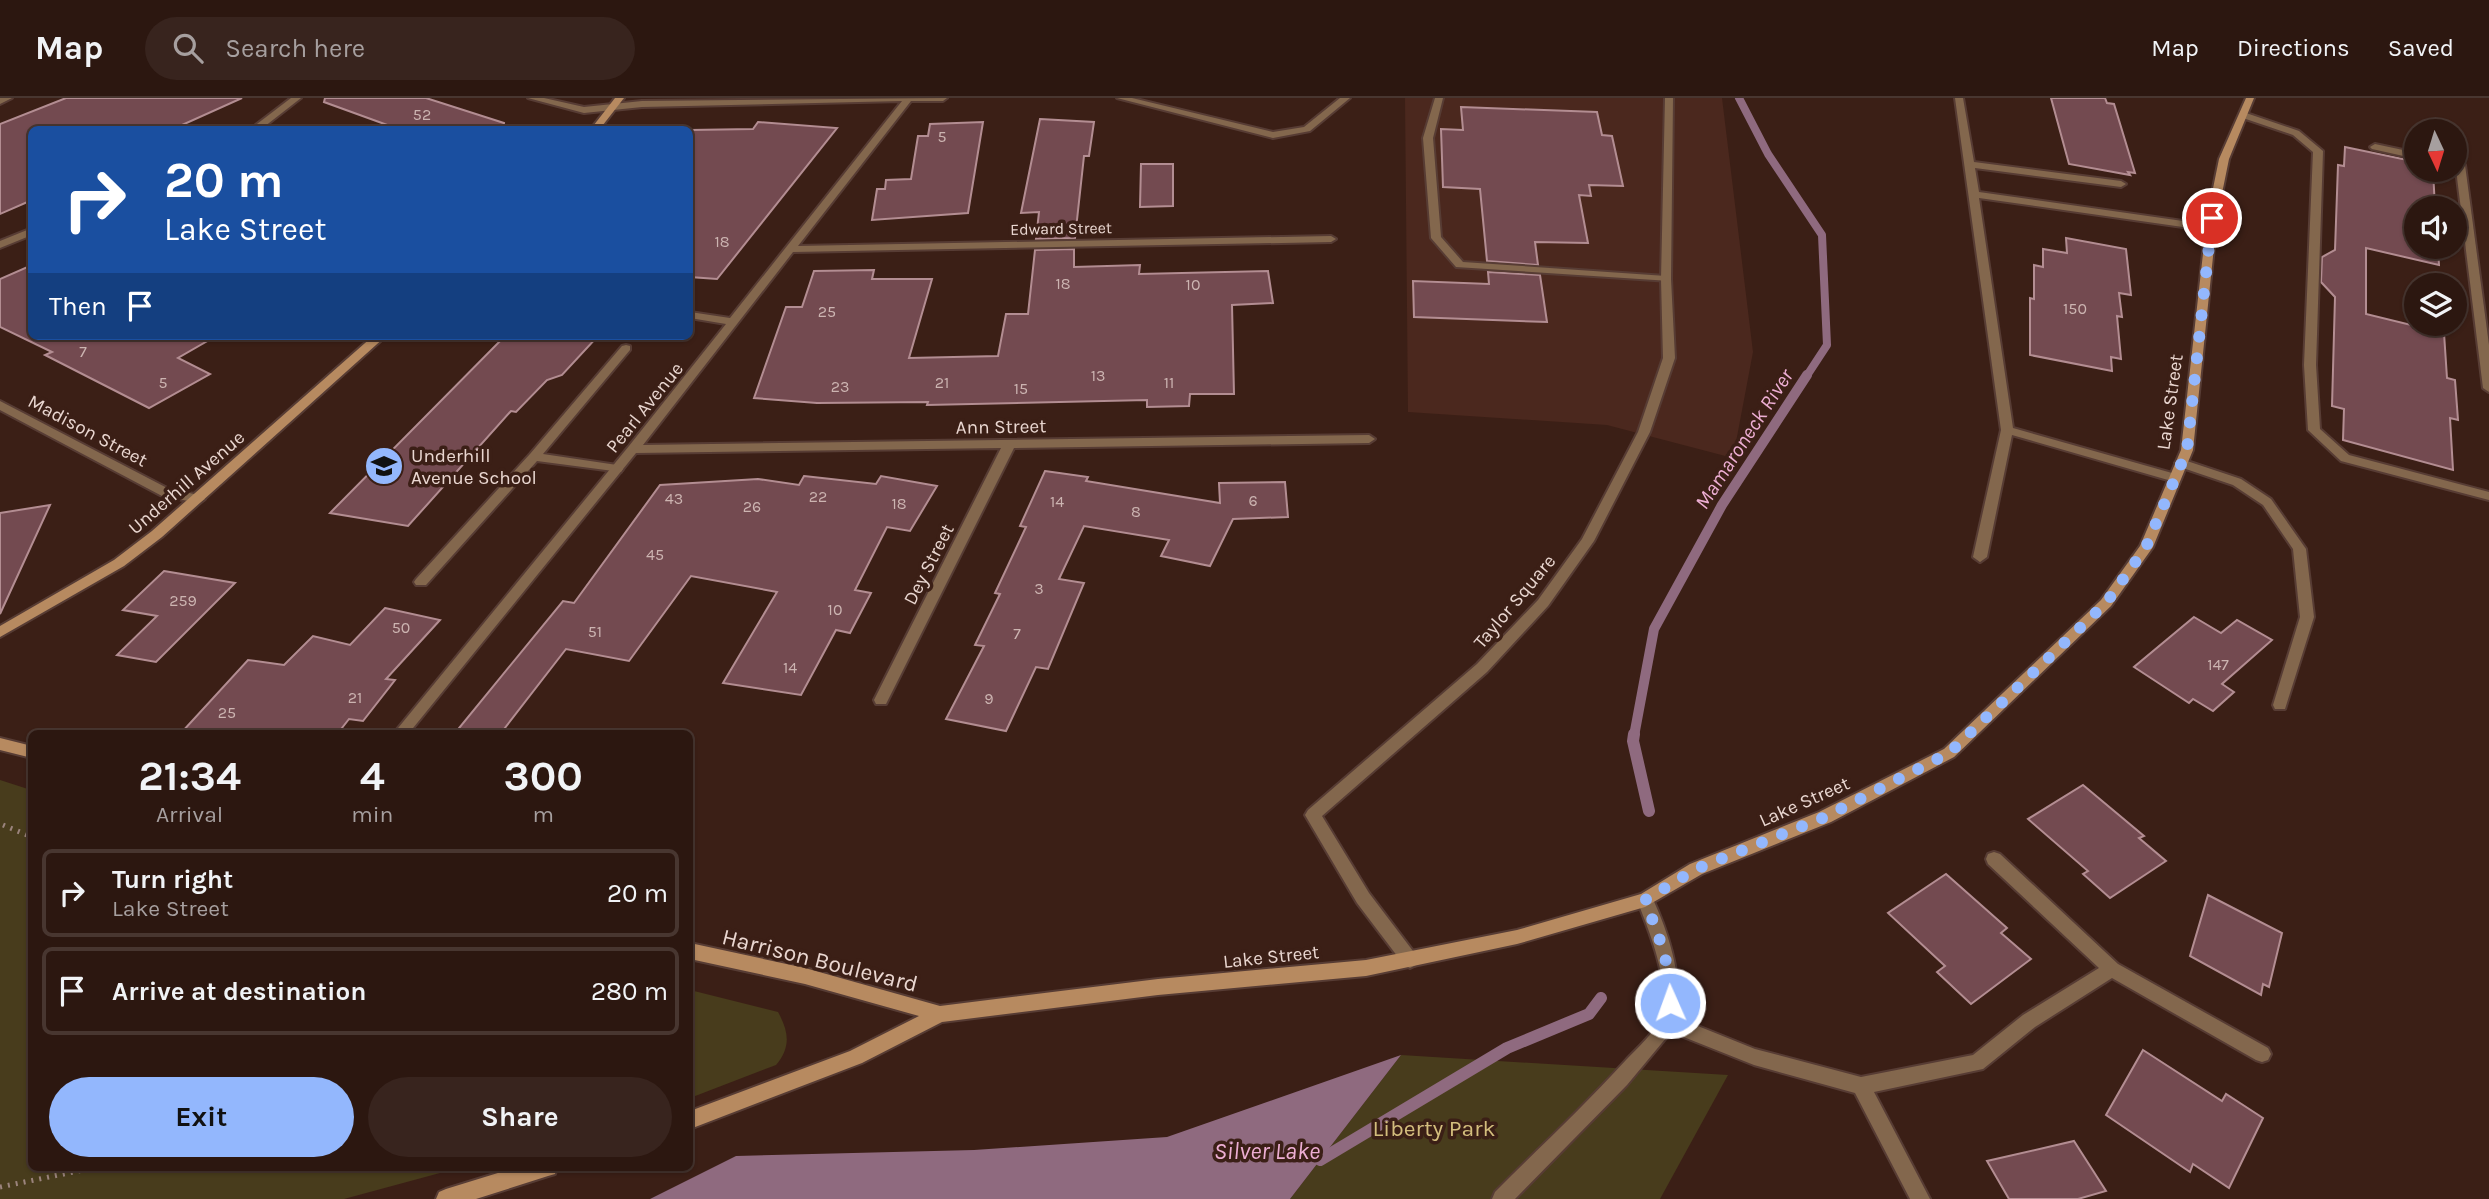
<!DOCTYPE html>
<style>
body{margin:0;font-family:Karla,sans-serif;background:#38241e;color:#f1f3f6;height:100vh;display:flex;flex-direction:column;font-size:26px;white-space:nowrap}
*{box-sizing:border-box;margin:0}
p{font-size:23px;color:#a69f9f}
.icon{flex:none;width:38px;height:38px;fill:none;stroke:currentColor;stroke-width:2;stroke-linecap:round;stroke-linejoin:round}
.map{position:relative;flex:1;overflow:hidden}
.drawer{position:absolute;left:28px;top:632px;width:665px;height:441px;display:flex;flex-direction:column;background:#2c1710;border-radius:10px;box-shadow:0 2px 5px #0004,0 0 0 2px #483630}
.drawer>*{flex:none}
.guide{position:absolute;left:28px;top:28px;width:665px;height:214px;border-radius:10px;box-shadow:0 2px 5px #0004,0 0 0 2px #483630;background:#1a4fa0;color:#fff;overflow:hidden}
.needle{width:46px;rotate:176deg}
.tools{position:absolute;left:2404px;top:21px;display:grid;gap:14px}
.tools a{display:grid;place-items:center;width:63px;height:63px;border-radius:50%;background:#2c1710;box-shadow:0 2px 5px #0004,0 0 0 2px #483630;font-size:35px}
.pin{position:absolute;display:grid;place-items:center;width:60px;height:60px;color:#fff;margin:-30px;border:4px solid #fff;border-radius:50%;box-shadow:0 2px 7px #0007}
.me{position:absolute;width:77px;margin:-38px;rotate:358deg;stroke-linejoin:round;filter:drop-shadow(0 0 5px #0008)}
.turn{display:flex;align-items:center;gap:24px;height:147px;padding:0 21px;font-size:32px}
.turn .icon{width:91px;height:91px;stroke-width:2.5}
.turn b{display:block;font-size:49px;line-height:60px}
.then{display:flex;align-items:center;height:66px;padding:0 21px;background:#0003;gap:14px;font-size:26px}
.eta{display:flex;justify-content:space-evenly;align-items:center;height:119px;text-align:center}
.eta b{font-size:42px;font-weight:700;line-height:49px}
.cta{display:flex;gap:14px;margin-top:auto;padding:14px 21px}
.cta a{flex:1;height:80px;border-radius:42px;background:#93b7fd;color:#111;font-size:28px;font-weight:700;line-height:80px;text-align:center}
.cta a+a{background:#38241e;color:#f1f3f6}
ul{padding:0;list-style:none}
li{display:flex;align-items:center;gap:21px;height:88px;margin:0 14px 10px;padding:0 7px;border:4px solid #483630;border-radius:10px}
li div{flex:1}
li b{display:block;font-size:26px}
li em{font-style:normal}
header{display:flex;align-items:center;gap:42px;box-sizing:border-box;height:98px;padding:0 35px;background:#2c1710;border-bottom:2px solid #483630}
header strong{font-size:33px}
nav{display:flex;gap:38px;margin-inline-start:auto;font-size:24px}
.search{width:490px;height:63px;background:#38241e;display:flex;align-items:center;gap:18px;box-sizing:border-box;padding:0 24px;border-radius:38px;color:#a69f9f;font-size:26px}
.map>svg:first-child{display:block}
.built{fill:#4b281e}
.green{fill:#483c1c}
.water{fill:#8f6a7f}
.lines{fill:none;stroke-linecap:round;stroke-linejoin:round}
.stream-far2{stroke:#8f6a7f;stroke-width:8}
.stream-far1{stroke:#8f6a7f;stroke-width:10}
.stream{stroke:#8f6a7f;stroke-width:12}
.building{fill:#734a50;stroke:#b38d92;stroke-width:2}
.lane-casing{stroke:#573c34;stroke-width:4}
.street-casing{stroke:#573c34;stroke-width:4}
.secondary-casing{stroke:#573c34;stroke-width:4}
.path{stroke:#9b847d;stroke-width:5;stroke-dasharray:2 6;stroke-linecap:butt}
.lane{fill:#83674d;fill-rule:evenodd}
.street{fill:#83674d;fill-rule:evenodd}
.secondary{fill:#b78a60;fill-rule:evenodd}
.route{stroke:#93b7fd;stroke-width:12;stroke-dasharray:0 21.6}
.labels{text-anchor:middle;stroke-width:7;stroke-linejoin:round;paint-order:stroke}
.number-label{font-size:16px;fill:#ccb4b1}
.far-street-label{font-size:16px;fill:#ead7d1;stroke:#3b1f16}
.street-label{font-size:19px;fill:#ead7d1;stroke:#3b1f16}
.poi-label{font-size:19px;fill:#ead7d1;stroke:#3b1f16;text-anchor:start}
.water-label{font-size:21px;font-style:italic;fill:#edaed3;stroke:#3b1f16}
.near-street-label{font-size:23px;fill:#ead7d1;stroke:#3b1f16}
.near-park-label{font-size:23px;fill:#d3bd7d;stroke:#3b1f16}
.near-water-label{font-size:24px;font-style:italic;fill:#edaed3;stroke:#3b1f16}
</style>
<header>
<strong>Map</strong>
<div class="search"><svg class="icon" aria-label="search" viewBox="0 0 24 24"><circle cx="10" cy="10" r="6"/><path d="M15 15l6 6"/></svg>Search here</div>
<nav><a>Map</a><a>Directions</a><a>Saved</a></nav>
</header>
<div class="map">
<svg width="2489" height="1101" viewBox="0 0 2489 1101">
<rect width="100%" height="100%" fill="#3b1f16"/>
<path class="built" d="M 1405,0 L 1722,0 L 1753,254 L 1733,360 L 1607,327 L 1408,314 Z"/>
<g class="green">
<path d="M 0,682 L 31,692 L 32,1069 L 462,1069 L 344,1101 L 0,1101 Z"/>
<path d="M 690,892 L 778,914 C 789,934 791,949 776,967 L 690,1000 Z"/>
<path d="M 1401,957 L 1728,977 L 1660,1101 L 1290,1101 Z"/>
</g>
<path class="water" d="M 1401,957 L 1290,1101 L 650,1101 L 736,1058 L 974,1052 L 1167,1039 Z"/>
<g class="lines">
<path class="stream-far2" d="M 1739,0 L 1768,56 L 1822,137 L 1827,247 L 1806,279"/>
<path class="stream-far1" d="M 1634,638 L 1654,531 L 1722,407 L 1807,277"/>
<g class="stream">
<path d="M 1634,636 L 1633,643 L 1649,713"/>
<path d="M 1320,1062 L 1507,950 L 1589,916 L 1601,900"/>
</g>
</g>
<g class="building">
<path d="M 66,0 L 242,0 L 171,32 L 32,32 L 32,102 L 0,116 L 0,26 Z"/>
<path d="M 325,0 L 426,0 L 504,25 L 503,32 L 401,32 L 324,4 Z"/>
<path d="M 2051,0 L 2105,0 L 2107,5 L 2114,6 L 2135,75 L 2128,74 L 2130,77 L 2069,66 Z"/>
<path d="M 1461,9 L 1597,14 L 1602,37 L 1612,38 L 1623,88 L 1589,87 L 1591,98 L 1579,97 L 1588,145 L 1535,144 L 1538,167 L 1487,163 L 1480,91 L 1443,89 L 1441,31 L 1463,32 Z"/>
<path d="M 1040,21 L 1094,24 L 1089,58 L 1084,58 L 1075,140 L 1036,141 L 1039,114 L 1021,115 Z"/>
<path d="M 758,24 L 837,30 L 717,181 L 690,179 L 690,32 L 753,31 Z"/>
<path d="M 983,24 L 968,115 L 872,122 L 877,91 L 885,91 L 886,82 L 911,81 L 918,38 L 928,38 L 930,26 Z"/>
<path d="M 2345,49 L 2417,64 L 2417,72 L 2433,72 L 2435,110 L 2417,110 L 2417,149 L 2438,149 L 2439,167 L 2366,150 L 2366,216 L 2444,235 L 2447,280 L 2455,282 L 2458,322 L 2450,320 L 2453,372 L 2343,342 L 2344,311 L 2332,308 L 2335,199 L 2321,184 L 2322,159 L 2335,152 L 2338,67 L 2344,68 Z"/>
<path d="M 1141,66 L 1173,66 L 1173,108 L 1140,109 Z"/>
<path d="M 2066,140 L 2126,151 L 2131,197 L 2119,195 L 2122,219 L 2117,218 L 2121,261 L 2111,259 L 2112,273 L 2030,257 L 2030,200 L 2034,201 L 2034,167 L 2043,169 L 2043,151 L 2067,155 Z"/>
<path d="M 1074,151 L 1074,169 L 1140,167 L 1139,176 L 1268,173 L 1273,205 L 1232,207 L 1234,296 L 1190,296 L 1189,308 L 1147,309 L 1147,302 L 927,307 L 928,304 L 817,305 L 754,300 L 786,209 L 802,209 L 814,173 L 874,172 L 872,181 L 932,181 L 909,260 L 998,258 L 1006,216 L 1028,216 L 1035,152 Z"/>
<path d="M 32,167 L 32,238 L 216,238 L 178,260 L 210,276 L 149,310 L 45,257 L 52,254 L 0,229 L 0,181 Z"/>
<path d="M 1488,174 L 1540,177 L 1547,224 L 1414,219 L 1413,183 L 1489,186 Z"/>
<path d="M 505,238 L 598,238 L 562,277 L 547,282 L 516,314 L 511,313 L 408,428 L 330,415 Z"/>
<path d="M 1045,373 L 1088,379 L 1086,383 L 1220,405 L 1219,385 L 1285,384 L 1288,419 L 1233,421 L 1210,468 L 1161,458 L 1169,442 L 1084,428 L 1059,481 L 1084,485 L 1048,571 L 1036,569 L 1006,633 L 946,621 L 984,548 L 975,547 L 1000,496 L 995,495 L 1026,429 L 1020,428 Z"/>
<path d="M 804,378 L 876,386 L 881,378 L 937,388 L 910,433 L 887,429 L 855,492 L 871,495 L 850,535 L 836,532 L 801,597 L 723,585 L 777,494 L 691,478 L 629,563 L 566,551 L 501,635 L 455,635 L 563,503 L 574,505 L 660,387 L 758,381 L 799,387 Z"/>
<path d="M 50,407 L 0,516 L 0,415 Z"/>
<path d="M 164,473 L 235,485 L 156,564 L 117,557 L 157,518 L 123,512 Z"/>
<path d="M 385,510 L 440,522 L 386,581 L 395,582 L 363,623 L 349,621 L 338,635 L 181,635 L 248,562 L 284,567 L 313,538 L 350,547 Z"/>
<path d="M 2194,519 L 2221,535 L 2237,522 L 2272,542 L 2222,586 L 2234,594 L 2213,613 L 2193,601 L 2189,605 L 2134,569 Z"/>
<path d="M 2083,687 L 2144,738 L 2139,740 L 2166,763 L 2110,800 L 2083,776 L 2088,773 L 2028,721 Z"/>
<path d="M 1946,776 L 2007,830 L 2001,835 L 2031,861 L 1971,906 L 1937,874 L 1945,868 L 1888,815 Z"/>
<path d="M 2208,797 L 2282,835 L 2269,889 L 2263,886 L 2261,897 L 2190,858 Z"/>
<path d="M 2143,952 L 2222,1003 L 2226,996 L 2263,1020 L 2229,1090 L 2193,1066 L 2190,1074 L 2106,1017 Z"/>
<path d="M 2074,1043 L 2106,1093 L 2078,1101 L 2009,1101 L 1987,1063 Z"/>
</g>
<g class="lines">
<defs>
<g id="lane">
<path d="M 1435,0 L 1443,0 L 1433,40 L 1441,139 L 1463,164 L 1666,178 L 1671,181 L 1670,183 L 1456,169 L 1431,140 L 1423,40 Z"/>
<path d="M 1955,0 L 1963,0 L 1974,64 L 2121,83 L 2126,86 L 2121,89 L 1975,70 L 1979,94 L 2211,127 L 2216,130 L 2211,133 L 1979,100 L 2013,330 L 2179,377 L 2181,380 L 2175,384 L 2012,337 L 1987,459 L 1980,464 L 1973,459 L 2001,332 Z"/>
<path d="M 2240,15 L 2246,15 L 2299,33 L 2323,53 L 2316,267 L 2320,331 L 2349,357 L 2489,394 L 2489,402 L 2341,363 L 2308,332 L 2304,267 L 2313,54 L 2293,37 L 2240,19 Z"/>
<path d="M 2375,46 L 2417,55 L 2417,61 L 2372,51 L 2370,49 Z"/>
<path d="M 2455,63 L 2465,67 L 2489,247 L 2489,294 L 2483,290 Z"/>
<path d="M 626,247 L 630,248 L 630,252 L 543,356 L 617,367 L 623,371 L 621,374 L 537,363 L 426,487 L 416,487 L 414,484 L 416,481 L 530,356 L 622,248 Z"/>
<path d="M 2181,361 L 2241,381 L 2271,401 L 2306,451 L 2314,519 L 2285,611 L 2275,611 L 2273,607 L 2300,519 L 2293,451 L 2263,407 L 2233,387 L 2177,368 L 2175,365 Z"/>
</g>
<g id="street">
<path d="M 0,0 L 12,0 L 0,6 Z"/>
<path d="M 291,0 L 301,0 L 260,32 L 249,32 Z"/>
<path d="M 528,0 L 544,0 L 584,9 L 642,3 L 947,0 L 943,3 L 911,3 L 798,148 L 1331,138 L 1336,141 L 1331,144 L 793,154 L 643,347 L 1369,337 L 1375,341 L 1369,345 L 1014,350 L 886,606 L 876,606 L 874,602 L 1001,350 L 636,355 L 409,635 L 394,635 L 629,348 L 726,226 L 690,220 L 690,214 L 730,220 L 902,3 L 642,9 L 584,15 Z"/>
<path d="M 1117,0 L 1132,0 L 1273,34 L 1304,29 L 1340,0 L 1350,0 L 1310,33 L 1273,40 Z"/>
<path d="M 1665,0 L 1673,0 L 1671,181 L 1675,260 L 1650,334 L 1594,443 L 1548,508 L 1487,574 L 1322,718 L 1369,795 L 1416,857 L 1418,862 L 1416,867 L 1410,870 L 1404,867 L 1357,805 L 1305,717 L 1308,712 L 1477,566 L 1538,502 L 1582,441 L 1638,334 L 1663,260 L 1661,181 Z"/>
<path d="M 32,130 L 32,137 L 0,150 L 0,143 Z"/>
<path d="M 0,303 L 169,391 L 199,397 L 205,401 L 199,405 L 162,398 L 0,312 Z"/>
<path d="M 1994,754 L 2000,756 L 2118,866 L 2268,950 L 2271,956 L 2268,962 L 2262,964 L 2256,962 L 2112,880 L 2035,929 L 1983,971 L 1874,994 L 1930,1101 L 1910,1101 L 1855,995 L 1754,967 L 1671,934 L 1627,987 L 1515,1101 L 1492,1101 L 1495,1094 C 1539,1050 1584,1008 1626,962 C 1637,950 1654,936 1660,920 C 1672,887 1649,833 1637,802 L 1639,797 L 1645,795 L 1651,797 C 1669,835 1682,877 1678,920 L 1755,951 L 1861,979 L 1973,957 L 2023,917 L 2099,870 L 1988,766 L 1986,761 L 1988,756 Z"/>
</g>
<g id="secondary">
<path d="M 615,0 L 624,0 L 599,32 L 590,32 Z"/>
<path d="M 2246,0 L 2254,0 L 2229,61 L 2217,120 L 2193,352 L 2153,449 L 2111,508 L 1954,659 L 1831,724 L 1702,776 L 1645,809 L 1517,846 L 1366,878 L 1158,897 L 942,924 L 862,965 L 690,1031 L 690,1013 L 850,953 L 919,918 L 805,886 L 690,861 L 690,845 L 805,870 L 940,908 L 1158,881 L 1366,862 L 1517,832 L 1641,796 L 1690,766 L 1819,714 L 1944,651 L 2101,502 L 2140,448 L 2181,352 L 2207,120 L 2219,61 Z"/>
<path d="M 373,238 L 386,238 L 162,439 L 124,468 L 0,539 L 0,528 L 114,462 L 152,433 Z"/>
<path d="M 0,640 L 32,648 L 32,660 L 0,652 Z"/>
<path d="M 517,1069 L 557,1069 L 555,1076 L 548,1078 L 476,1101 L 436,1101 L 439,1094 L 446,1091 Z"/>
</g>
</defs>
<use href="#lane" class="lane-casing"/>
<use href="#street" class="street-casing"/>
<use href="#secondary" class="secondary-casing"/>
<g class="path">
<path d="M 3,727 L 32,739"/>
<path d="M 0,1089 L 98,1069"/>
</g>
<use href="#lane" class="lane"/>
<use href="#street" class="street"/>
<use href="#secondary" class="secondary"/>
</g>
<g class="lines">
<path class="route" d="M 1670,905 C 1672,868 1658,837 1645,802 L 1696,771 L 1825,719 L 1949,655 L 2106,505 L 2146,449 L 2187,352 L 2212,120"/>
</g>
<defs>
<symbol id="school-disc" viewBox="-11 -11 22 22"><circle r="9.5" fill="#93b7fd" stroke="#3b1f16"/><path d="M0-5L7-2L0 1L-7-2ZM-4 1L0 2.5L4 1V4Q0 6-4 4Z" fill="#111"/></symbol>
</defs>
<g fill-rule="evenodd">
<use href="#school-disc" x="362" y="346" width="44" height="44"/>
</g>
<g class="labels">
<g class="number-label">
<text x="422" y="22">52</text>
<text x="942" y="44">5</text>
<text x="722" y="149">18</text>
<text x="1063" y="191">18</text>
<text x="1193" y="192">10</text>
<text x="2075" y="216">150</text>
<text x="827" y="219">25</text>
<text x="83" y="259">7</text>
<text x="1098" y="283">13</text>
<text x="163" y="290">5</text>
<text x="942" y="290">21</text>
<text x="1169" y="290">11</text>
<text x="840" y="294">23</text>
<text x="1021" y="296">15</text>
<text x="818" y="404">22</text>
<text x="674" y="406">43</text>
<text x="1253" y="408">6</text>
<text x="1057" y="409">14</text>
<text x="899" y="411">18</text>
<text x="752" y="414">26</text>
<text x="1136" y="419">8</text>
<text x="655" y="462">45</text>
<text x="1039" y="496">3</text>
<text x="183" y="508">259</text>
<text x="835" y="517">10</text>
<text x="401" y="535">50</text>
<text x="595" y="539">51</text>
<text x="1017" y="541">7</text>
<text x="2218" y="572">147</text>
<text x="790" y="575">14</text>
<text x="355" y="605">21</text>
<text x="989" y="606">9</text>
<text x="227" y="620">25</text>
</g>
<g class="far-street-label">
<text transform="translate(1061 130) rotate(-1)" y="6">Edward Street</text>
</g>
<g class="street-label">
<text transform="translate(2169 304) rotate(-82)" y="7">Lake Street</text>
<text transform="translate(644 309) rotate(-51)" y="7">Pearl Avenue</text>
<text transform="translate(1001 328) rotate(-1)" y="7">Ann Street</text>
<text transform="translate(88 332) rotate(28)" y="7">Madison Street</text>
<text transform="translate(186 384) rotate(-41)" y="7">Underhill Avenue</text>
<text transform="translate(928 466) rotate(-63)" y="7">Dey Street</text>
<text transform="translate(1514 503) rotate(-50)" y="7">Taylor Square</text>
<text transform="translate(1804 703) rotate(-24)" y="7">Lake Street</text>
<text transform="translate(1271 858) rotate(-6)" y="7">Lake Street</text>
</g>
<g class="poi-label">
<text x="411" y="364">Underhill<tspan x="411" dy="22">Avenue School</tspan></text>
</g>
<g class="water-label">
<text transform="translate(1744 341) rotate(-57)" y="7">Mamaroneck River</text>
</g>
<g class="near-street-label">
<text transform="translate(820 862) rotate(14)" y="8">Harrison Boulevard</text>
</g>
<g class="near-park-label">
<text x="1434" y="1038">Liberty Park</text>
</g>
<g class="near-water-label">
<text x="1267" y="1061">Silver Lake</text>
</g>
</g>
</svg>
<div class="tools">
<a><svg class="needle" viewBox="-14 -14 28 28"><path d="M0-13l5 13h-10z" fill="#e53935"/><path d="M0 13l5-13h-10z" fill="#a69f9f"/></svg></a>
<a><svg class="icon" aria-label="sound" viewBox="0 0 24 24"><path d="M4 9h4l5-4v14l-5-4H4zM17 9q2 3 0 6"/></svg></a>
<a><svg class="icon" aria-label="layers" viewBox="0 0 24 24"><path d="M12 4l9 5-9 5-9-5zM3 14l9 5 9-5"/></svg></a>
</div>
<div class="pin" style="left:2212px;top:120px;background:#d93025"><svg class="icon" aria-label="arrive" viewBox="0 0 24 24"><path d="M6 21V4h12l-3 4 3 4H6"/></svg></div>
<svg class="me" style="left:1670px;top:905px" viewBox="-20 -20 40 40"><circle r="17" fill="#93b7fd" stroke="#fff" stroke-width="3"/><path d="M0-11L8 9 0 5-8 9z" fill="#fff"/></svg>
<div class="guide">
<div class="turn"><svg class="icon" aria-label="right" viewBox="0 0 24 24"><path d="M7 20v-9h11M14 6l5 5-5 5"/></svg><div><b>20 m</b>Lake Street</div></div>
<div class="then">Then<svg class="icon" aria-label="arrive" viewBox="0 0 24 24"><path d="M6 21V4h12l-3 4 3 4H6"/></svg></div>
</div>
<section class="drawer">
<div class="eta">
<div><b>21:34</b><p>Arrival</p></div>
<div><b>4</b><p>min</p></div>
<div><b>300</b><p>m</p></div>
</div>
<ul>
<li><svg class="icon" aria-label="right" viewBox="0 0 24 24"><path d="M7 20v-9h11M14 6l5 5-5 5"/></svg><div><b>Turn right</b><p>Lake Street</p></div><em>20 m</em></li>
<li><svg class="icon" aria-label="arrive" viewBox="0 0 24 24"><path d="M6 21V4h12l-3 4 3 4H6"/></svg><div><b>Arrive at destination</b></div><em>280 m</em></li>
</ul>
<div class="cta"><a>Exit</a><a>Share</a></div>
</section>
</div>
